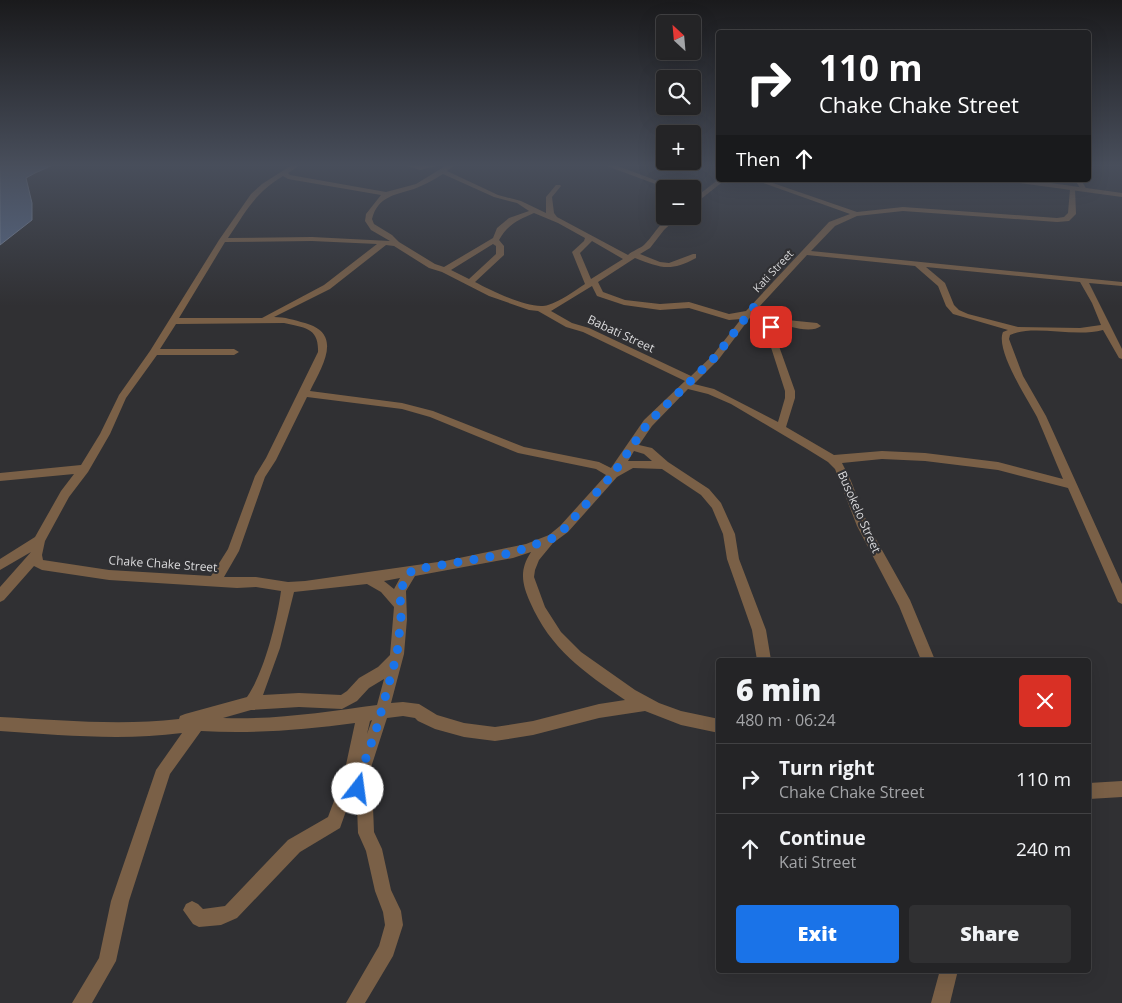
<!DOCTYPE html>
<meta charset="utf-8">
<style>
body{margin:0;font-family:"Open Sans",sans-serif;background:#303032;color:#f1f3f6;height:100vh;display:flex;flex-direction:column;font-size:19px;white-space:nowrap}
*{box-sizing:border-box;margin:0}
p{font-size:16px;color:#a3a4a7}
.icon{flex:none;width:28px;height:28px;fill:none;stroke:currentColor;stroke-width:2;stroke-linecap:round;stroke-linejoin:round}
.map{position:relative;flex:1;overflow:hidden}
.side{position:absolute;left:716px;top:658px;width:375px;height:315px;display:flex;flex-direction:column;background:#242426;border-radius:5px;box-shadow:0 5px 20px #0002,0 0 0 1px #414143}
.side>*{flex:none}
.banner{position:absolute;left:716px;top:30px;width:375px;height:152px;border-radius:5px;box-shadow:0 5px 20px #0002,0 0 0 1px #414143;background:#202124;color:#fff;overflow:hidden}
.needle{width:32px;rotate:334deg}
.tools{position:absolute;left:656px;top:15px;display:grid;gap:10px}
.tools a{display:grid;place-items:center;width:45px;height:45px;border-radius:5px;background:#242426;box-shadow:0 5px 20px #0002,0 0 0 1px #414143;font-size:25px}
.pin{position:absolute;display:grid;place-items:center;width:42px;height:42px;color:#fff;margin:-21px;border-radius:10px;box-shadow:0 2px 8px #0006}
.me{position:absolute;width:55px;margin:-28px;rotate:15deg;stroke-linejoin:round;filter:drop-shadow(0 0 4px #0008)}
.turn{display:flex;align-items:center;gap:18px;height:105px;padding:0 20px;font-size:22px}
.turn .icon{width:65px;height:65px;stroke-width:2.5}
.turn b{display:block;font-size:35px;line-height:42px}
.then{display:flex;align-items:center;height:48px;padding:0 20px;background:#0003;gap:10px;font-size:19px}
.round{display:grid;place-items:center;flex:none;width:52px;height:52px;border-radius:5px;background:#303032}
.head{display:flex;align-items:center;justify-content:space-between;height:85px;padding:0 20px}
h1{font-size:30px;font-weight:800;line-height:38px}
.primary-button{display:flex;gap:10px;margin-top:auto;padding:10px 20px}
.primary-button a{flex:1;height:58px;border-radius:5px;background:#1a73e8;color:#fff;font-size:20px;font-weight:800;line-height:58px;text-align:center}
.primary-button a+a{background:#303032;color:#f1f3f6}
ul{padding:0;list-style:none}
li{display:flex;align-items:center;gap:15px;height:70px;padding:0 20px;border-top:1px solid #414143}
li div{flex:1}
li b{display:block;font-size:19px}
li em{font-style:normal}
.map>svg:first-child{display:block}
.water{fill:#596a88;stroke:#7f8ba1}
.lines{fill:none;stroke-linecap:round;stroke-linejoin:round}
.minor{fill:#7a6047;fill-rule:evenodd}
.tertiary{fill:#7a6047;fill-rule:evenodd}
.route{stroke:#1a73e8;stroke-width:9;stroke-dasharray:0 16.2}
.labels{text-anchor:middle;stroke-width:4.5;stroke-linejoin:round;paint-order:stroke}
.far-street-label{font-size:11px;fill:#d9d9db;stroke:#303033}
.street-label{font-size:12px;fill:#d9d9db;stroke:#303033}
</style>
<div class="map">
<svg width="1122" height="1003" viewBox="0 0 1122 1003">
<rect width="100%" height="100%" fill="#303033"/>
<path class="water" d="M 0,165 L 53,165 L 35,173 L 26,178 L 32,203 L 32,220 L 0,245 Z"/>
<g class="lines">
<g class="minor">
<path d="M 292,165 L 300,165 L 288,173 L 290,175 L 386,192 L 416,184 L 447,165 L 455,165 L 447,171 L 498,195 L 521,201 L 546,213 L 546,197 L 556,185 L 560,185 L 561,186 L 552,197 L 554,213 L 557,217 L 628,255 C 632,251 639,249 644,245 C 656,234 661,216 679,216 L 664,230 L 650,248 L 640,254 L 660,262 L 669,263 L 693,254 L 696,254 L 696,258 C 670,272 661,268 635,258 L 598,282 L 603,292 L 625,300 L 660,304 L 689,302 L 729,314 L 746,311 L 829,222 L 850,214 L 755,180 L 764,180 L 857,212 L 903,207 L 1057,218 L 1064,217 L 1068,213 L 1070,189 L 1075,188 L 1076,214 L 1069,221 L 1057,222 L 903,211 L 857,216 L 835,226 L 811,251 L 1122,282 L 1122,286 L 1089,283 L 1122,349 L 1122,359 L 1119,358 L 1103,330 C 1074,338 1034,324 1010,335 L 1009,339 L 1023,376 L 1046,416 L 1122,584 L 1122,604 L 1118,602 L 1068,488 L 998,470 L 925,461 L 882,459 L 842,463 L 851,481 L 868,525 L 910,600 L 935,660 L 921,660 L 899,606 L 857,526 L 835,469 L 828,462 L 807,449 L 731,404 L 708,394 L 688,389 L 652,426 L 639,445 L 652,448 L 668,462 L 709,489 L 721,503 L 735,534 L 739,559 L 766,630 L 771,660 L 757,660 L 752,630 L 727,559 L 723,534 L 712,508 L 701,495 L 662,469 L 633,468 L 617,477 L 568,532 L 553,543 L 539,560 L 535,570 L 534,577 L 545,607 L 561,632 L 581,652 L 635,690 L 659,703 L 681,711 L 719,719 L 719,733 L 681,725 L 645,711 L 599,718 L 533,735 L 495,741 L 464,737 L 435,729 L 418,721 L 415,718 L 403,716 L 387,718 L 365,786 L 373,807 L 374,832 L 382,849 L 391,890 L 401,911 L 403,925 L 393,956 L 365,1003 L 346,1003 L 379,946 L 385,925 L 383,912 L 375,891 L 366,851 L 358,833 L 357,807 L 352,794 L 340,828 L 300,852 L 237,918 L 221,925 L 199,927 L 193,924 L 183,910 L 186,904 L 192,901 L 198,904 L 203,909 L 225,906 L 288,840 L 328,817 L 344,774 L 355,723 C 303,730 253,734 201,731 L 170,774 L 129,901 L 116,961 L 92,1003 L 72,1003 L 99,958 L 111,901 L 156,770 L 182,733 C 121,741 60,735 0,731 L 0,717 C 59,720 120,726 179,719 L 180,716 L 185,714 L 247,697 C 264,673 277,621 281,591 L 256,587 L 237,588 L 109,580 L 42,570 L 34,566 L 4,600 L 0,602 L 0,587 L 31,552 L 0,570 L 0,559 L 35,537 L 61,491 L 74,474 L 0,481 L 0,473 L 81,465 L 100,434 L 119,395 L 150,351 L 219,240 L 251,194 L 262,184 ZM 443,174 L 494,197 L 517,203 L 529,211 L 509,218 L 497,228 L 493,238 L 444,267 L 435,264 L 399,242 L 392,235 L 374,224 L 372,219 C 378,196 395,195 414,189 C 424,185 434,180 443,174 ZM 283,176 L 288,179 L 381,195 L 366,214 L 365,221 L 371,230 L 390,241 L 312,237 L 228,238 C 247,210 254,194 283,176 ZM 534,213 L 558,223 L 585,238 L 584,241 L 572,252 L 585,284 C 574,291 561,301 548,305 C 532,311 490,290 475,282 L 504,255 L 504,246 L 499,240 C 507,225 518,220 534,213 ZM 312,241 L 377,244 L 324,285 L 262,318 L 179,318 L 225,242 ZM 592,241 L 623,259 L 591,279 L 580,253 ZM 493,244 L 496,246 L 496,254 L 469,279 L 451,270 ZM 386,245 L 394,246 L 429,268 L 442,272 L 489,296 L 529,310 L 538,311 L 566,327 L 583,332 L 685,381 L 644,420 L 611,468 L 599,462 L 524,447 L 433,411 L 402,403 L 310,391 C 322,366 344,334 305,323 C 294,320 285,317 274,317 L 330,289 ZM 807,255 L 915,266 L 938,286 L 946,306 L 953,314 L 1008,330 L 1003,332 C 995,350 1028,400 1037,417 C 1046,438 1054,458 1063,479 L 998,462 L 925,453 L 882,451 L 834,455 L 786,427 L 795,398 L 795,391 L 775,335 L 775,322 C 787,326 811,334 821,326 L 817,323 L 787,320 L 759,307 ZM 926,267 L 1080,282 L 1092,303 L 1101,325 L 1080,328 L 1018,327 L 968,314 L 959,310 L 954,305 L 945,283 ZM 592,286 L 597,296 L 624,305 L 660,310 L 689,308 L 729,320 L 741,319 L 713,355 L 691,376 L 589,328 L 572,323 L 551,311 ZM 755,311 L 766,318 L 767,335 L 785,391 L 785,398 L 778,422 L 714,389 L 694,384 L 719,359 ZM 284,323 C 304,328 319,327 318,352 L 266,458 L 255,476 L 228,549 L 211,576 L 109,570 L 43,560 L 42,555 L 45,541 L 69,497 L 88,472 L 110,434 L 126,398 L 157,355 L 234,355 L 239,352 L 234,349 L 160,349 L 176,324 ZM 307,397 L 402,409 L 430,417 L 518,453 L 596,469 L 606,475 L 560,526 L 549,535 L 526,544 L 445,561 L 305,581 L 288,582 L 256,577 L 224,577 L 239,551 L 265,477 L 276,460 ZM 634,451 L 644,454 L 652,461 L 628,461 ZM 531,552 C 519,570 522,584 530,602 C 551,650 584,672 625,700 L 599,704 L 533,721 L 495,727 L 464,723 L 437,715 L 419,704 L 403,702 L 391,703 L 404,654 L 407,619 L 406,591 L 415,576 L 513,558 ZM 400,578 L 394,589 L 384,581 ZM 367,584 L 381,592 L 394,607 L 390,655 L 378,667 L 359,678 L 347,691 L 341,695 L 299,693 L 263,695 L 280,648 L 294,592 ZM 384,679 L 377,705 C 326,712 274,720 223,718 L 251,710 L 299,707 L 342,709 L 357,701 L 369,688 ZM 372,720 L 367,734 L 370,721 Z"/>
<path d="M 404,165 L 440,165 L 420,170 Z"/>
<path d="M 604,165 L 615,165 L 679,189 L 669,189 Z"/>
<path d="M 719,179 L 725,180 L 692,206 L 692,200 Z"/>
<path d="M 1075,180 L 1081,180 L 1087,190 L 1086,191 L 1082,191 Z"/>
<path d="M 1122,781 L 1122,797 L 1089,799 L 1089,783 Z"/>
<path d="M 940,970 L 958,970 L 950,1003 L 931,1003 Z"/>
</g>
<path class="tertiary" d="M 1009,180 L 1029,180 L 1122,193 L 1122,197 L 1013,182 Z"/>
</g>
<linearGradient id="sky" x2="0" y2="1"><stop stop-color="#1a1a1c"/><stop offset="0.54" stop-color="#484e5b"/><stop offset="1" stop-color="#484e5b" stop-opacity="0"/></linearGradient>
<rect width="1122" height="306" fill="url(#sky)"/>
<g class="lines">
<path class="route" d="M 358,789 L 357,783 L 377,727 L 397,654 L 401,618 L 400,590 L 412,570 L 512,553 L 553,538 L 564,529 L 613,474 L 648,423 L 716,356 L 754,307 L 770,316 L 771,327"/>
</g>
<g class="labels">
<g class="far-street-label">
<text transform="translate(773 271) rotate(-47)" y="4">Kati Street</text>
</g>
<g class="street-label">
<text transform="translate(621 334) rotate(25)" y="4">Babati Street</text>
<text transform="translate(859 512) rotate(66)" y="4">Busokelo Street</text>
<text transform="translate(163 564) rotate(4)" y="4">Chake Chake Street</text>
</g>
</g>
</svg>
<div class="tools">
<a><svg class="needle" viewBox="-14 -14 28 28"><path d="M0-13l5 13h-10z" fill="#e53935"/><path d="M0 13l5-13h-10z" fill="#a3a4a7"/></svg></a>
<a><svg class="icon" aria-label="search" viewBox="0 0 24 24"><circle cx="10" cy="10" r="6"/><path d="M15 15l6 6"/></svg></a>
<a>+</a>
<a>−</a>
</div>
<div class="pin" style="left:771px;top:327px;background:#d93025"><svg class="icon" aria-label="arrive" viewBox="0 0 24 24"><path d="M6 21V4h12l-3 4 3 4H6"/></svg></div>
<svg class="me" style="left:358px;top:789px" viewBox="-20 -20 40 40"><circle r="19" fill="#fff"/><path d="M0-13L10 11 0 6-10 11z" fill="#1a73e8"/></svg>
<div class="banner">
<div class="turn"><svg class="icon" aria-label="right" viewBox="0 0 24 24"><path d="M7 20v-9h11M14 6l5 5-5 5"/></svg><div><b>110 m</b>Chake Chake Street</div></div>
<div class="then">Then<svg class="icon" aria-label="ahead" viewBox="0 0 24 24"><path d="M12 20V5M6 11l6-6 6 6"/></svg></div>
</div>
<section class="side">
<div class="head"><div><h1>6 min</h1><p>480 m · 06:24</p></div><a class="round" style="background:#d93025;color:#fff"><svg class="icon" aria-label="close" viewBox="0 0 24 24"><path d="M6 6l12 12M18 6L6 18"/></svg></a></div>
<ul>
<li><svg class="icon" aria-label="right" viewBox="0 0 24 24"><path d="M7 20v-9h11M14 6l5 5-5 5"/></svg><div><b>Turn right</b><p>Chake Chake Street</p></div><em>110 m</em></li>
<li><svg class="icon" aria-label="ahead" viewBox="0 0 24 24"><path d="M12 20V5M6 11l6-6 6 6"/></svg><div><b>Continue</b><p>Kati Street</p></div><em>240 m</em></li>
</ul>
<div class="primary-button"><a>Exit</a><a>Share</a></div>
</section>
</div>
